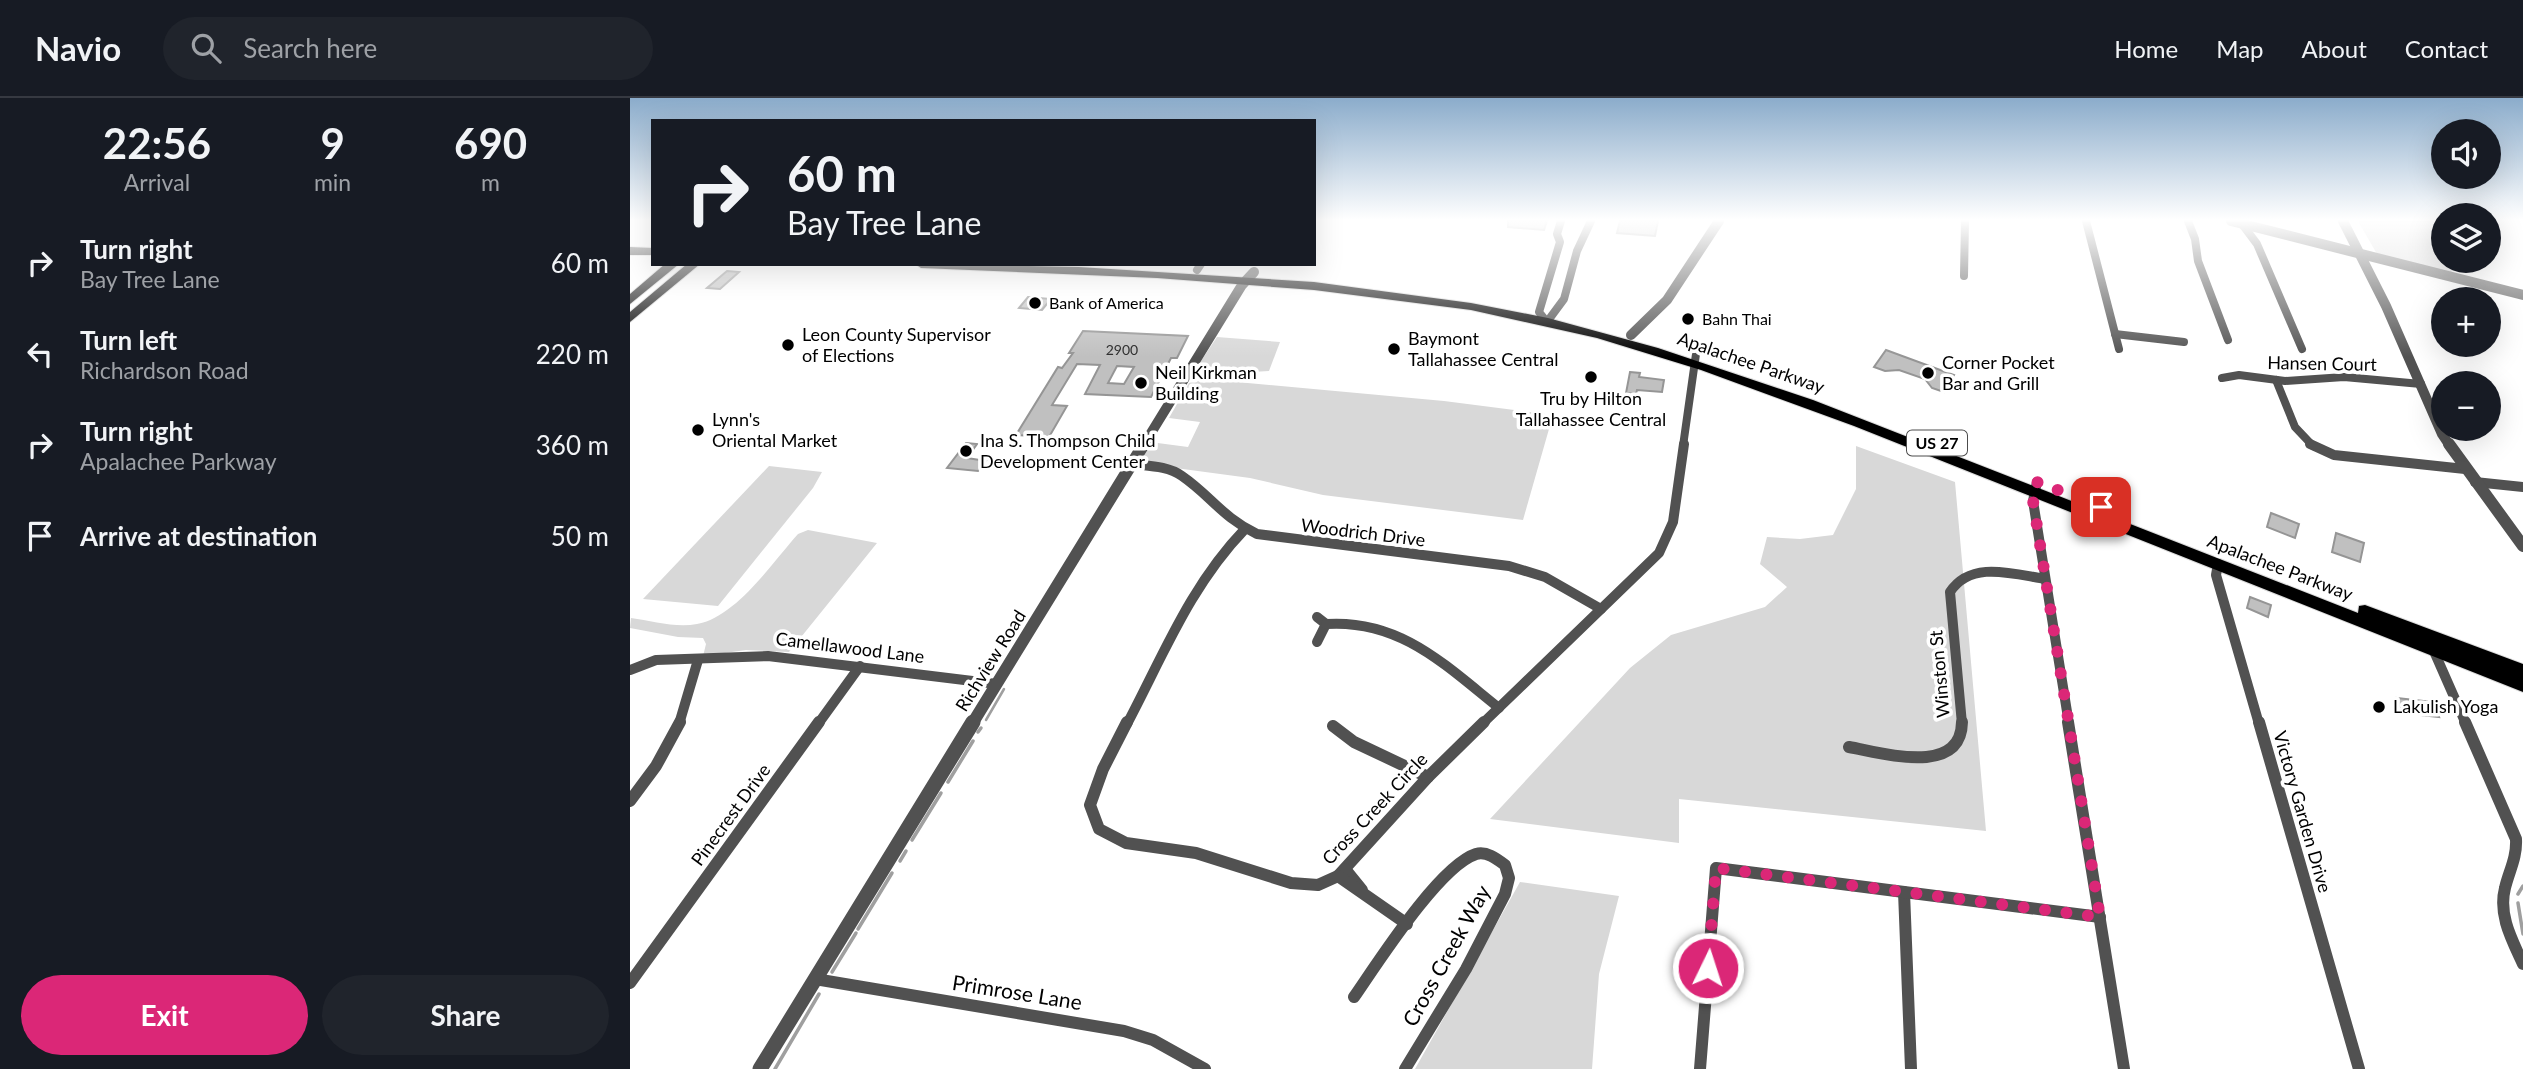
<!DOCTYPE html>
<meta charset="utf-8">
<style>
body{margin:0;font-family:Lato,sans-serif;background:#20242c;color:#f1f3f6;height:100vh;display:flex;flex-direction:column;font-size:26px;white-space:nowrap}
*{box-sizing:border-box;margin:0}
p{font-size:23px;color:#9ea1a6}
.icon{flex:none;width:38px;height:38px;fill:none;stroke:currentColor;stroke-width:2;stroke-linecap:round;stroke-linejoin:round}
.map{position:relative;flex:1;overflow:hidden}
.panel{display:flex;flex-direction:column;background:#171b24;width:630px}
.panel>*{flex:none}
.hud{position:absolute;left:21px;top:21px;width:665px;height:147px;border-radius:0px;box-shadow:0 7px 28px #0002;background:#171b24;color:#f1f3f6;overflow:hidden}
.tools{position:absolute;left:1801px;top:21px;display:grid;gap:14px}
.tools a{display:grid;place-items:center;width:70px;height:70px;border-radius:50%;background:#171b24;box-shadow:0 7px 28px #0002;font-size:35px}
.pin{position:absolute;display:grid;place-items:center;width:60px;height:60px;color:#fff;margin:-30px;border-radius:14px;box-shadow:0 4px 10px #0006}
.me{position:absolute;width:77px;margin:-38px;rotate:4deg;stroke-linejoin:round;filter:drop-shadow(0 0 5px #0008)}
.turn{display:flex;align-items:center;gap:24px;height:147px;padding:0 21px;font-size:32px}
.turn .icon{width:91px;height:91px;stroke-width:2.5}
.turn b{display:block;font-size:49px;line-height:60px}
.eta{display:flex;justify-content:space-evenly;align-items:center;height:119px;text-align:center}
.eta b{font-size:42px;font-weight:700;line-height:49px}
.cta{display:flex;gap:14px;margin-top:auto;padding:14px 21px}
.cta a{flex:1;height:80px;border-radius:42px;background:#db2777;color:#fff;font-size:28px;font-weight:700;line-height:80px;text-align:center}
.cta a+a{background:#20242c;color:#f1f3f6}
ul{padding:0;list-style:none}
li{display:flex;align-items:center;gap:21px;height:91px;padding:0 21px}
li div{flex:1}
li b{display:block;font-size:26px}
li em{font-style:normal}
header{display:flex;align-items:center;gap:42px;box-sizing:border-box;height:98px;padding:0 35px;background:#171b24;border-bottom:2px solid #363941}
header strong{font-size:33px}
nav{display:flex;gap:38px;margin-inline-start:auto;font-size:24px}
.search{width:490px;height:63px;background:#20242c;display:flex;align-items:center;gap:18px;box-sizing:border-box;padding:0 24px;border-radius:38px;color:#9ea1a6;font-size:26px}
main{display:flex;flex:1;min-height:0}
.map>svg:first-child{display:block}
.green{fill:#d8d8d8}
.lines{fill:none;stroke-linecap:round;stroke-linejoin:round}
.stream-far1{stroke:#9f9f9f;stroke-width:2.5}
.stream{stroke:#9f9f9f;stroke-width:3.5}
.building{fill:#c0c0c0;stroke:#959595;stroke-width:2;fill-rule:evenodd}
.primary-casing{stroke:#dbdbdb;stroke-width:2}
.minor-far2{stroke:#515151;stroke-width:8}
.minor-far1{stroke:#515151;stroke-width:10}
.minor{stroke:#515151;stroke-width:12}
.tertiary-far2{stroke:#515151;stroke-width:10}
.tertiary-far1{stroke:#515151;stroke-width:12}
.tertiary{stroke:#515151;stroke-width:15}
.primary{fill:#000;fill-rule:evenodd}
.route{stroke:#db2777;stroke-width:12;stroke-dasharray:0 21.6}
.poi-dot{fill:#000;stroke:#fff;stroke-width:2.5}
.labels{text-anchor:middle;stroke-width:7;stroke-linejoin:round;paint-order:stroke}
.number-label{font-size:14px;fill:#303030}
.far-poi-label{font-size:16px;fill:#000;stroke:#fff;text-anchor:start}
.shield{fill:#fff;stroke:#4c4c4c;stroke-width:2}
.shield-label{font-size:16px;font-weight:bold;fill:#000}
.poi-label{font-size:18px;fill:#000;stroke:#fff;text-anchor:start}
.street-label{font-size:18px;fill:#000;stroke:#fff}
.near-street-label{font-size:21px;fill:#000;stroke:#fff}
</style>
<header>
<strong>Navio</strong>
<div class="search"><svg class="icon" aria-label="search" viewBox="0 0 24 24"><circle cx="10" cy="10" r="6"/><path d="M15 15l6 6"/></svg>Search here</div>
<nav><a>Home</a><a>Map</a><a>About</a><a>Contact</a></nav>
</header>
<main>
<section class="panel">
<div class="eta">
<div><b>22:56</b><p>Arrival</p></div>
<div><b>9</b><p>min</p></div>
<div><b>690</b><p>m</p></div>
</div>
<ul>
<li><svg class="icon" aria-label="right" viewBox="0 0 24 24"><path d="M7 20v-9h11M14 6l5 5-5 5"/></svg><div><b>Turn right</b><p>Bay Tree Lane</p></div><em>60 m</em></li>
<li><svg class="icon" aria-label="left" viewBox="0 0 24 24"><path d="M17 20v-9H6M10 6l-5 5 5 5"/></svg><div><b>Turn left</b><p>Richardson Road</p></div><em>220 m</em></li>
<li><svg class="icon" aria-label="right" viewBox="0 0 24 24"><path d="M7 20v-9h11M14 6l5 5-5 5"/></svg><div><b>Turn right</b><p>Apalachee Parkway</p></div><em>360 m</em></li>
<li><svg class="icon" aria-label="arrive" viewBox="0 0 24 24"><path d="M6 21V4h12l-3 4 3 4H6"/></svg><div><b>Arrive at destination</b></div><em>50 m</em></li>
</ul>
<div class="cta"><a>Exit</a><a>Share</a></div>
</section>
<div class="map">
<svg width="1893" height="971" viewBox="0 0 1893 971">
<rect width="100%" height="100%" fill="#fff"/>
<g class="green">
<path d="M 1728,123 L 1813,123 L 1813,163 L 1825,163 L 1821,176 L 1747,156 Z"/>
<path d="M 587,239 L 650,244 L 639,273 L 587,276 L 567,269 Z"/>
<path d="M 574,281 L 814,303 L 923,317 L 893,422 L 693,397 L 620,380 L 508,365 L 520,344 L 558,349 L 570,324 L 539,320 L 559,285 Z"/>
<path d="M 1226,348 L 1325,384 L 1356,733 L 1049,701 L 1049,745 L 860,721 L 1000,570 L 1041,537 L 1135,509 L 1157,489 L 1130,466 L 1137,439 L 1170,441 L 1203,437 L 1226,391 Z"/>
<path d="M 139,368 L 192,374 L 183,390 L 88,508 L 13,501 Z"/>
<path d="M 178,432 L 247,445 L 159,554 L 116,552 L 73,558 L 76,546 L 73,540 L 48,539 L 0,530 L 1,520 C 22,523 46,530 67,526 C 106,519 142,465 168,436 Z"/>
<path d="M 890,784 L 989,798 L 969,876 L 962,971 L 785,971 Z"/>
</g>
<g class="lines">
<path class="stream-far1" d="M 356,622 L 374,591"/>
<g class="stream">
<path d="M 348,634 L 351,630"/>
<path d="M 318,684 L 343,643"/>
<path d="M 282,742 L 311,695"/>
<path d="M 270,763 L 276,753"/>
<path d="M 1888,796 L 1893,788"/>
<path d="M 1888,805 L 1893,836"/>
<path d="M 228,831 L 262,775"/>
<path d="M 202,874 L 226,835"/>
<path d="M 145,971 L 189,896"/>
</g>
</g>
<g class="building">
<path d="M 878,123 L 917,123 L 914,132 L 878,129 Z"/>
<path d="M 990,123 L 1028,123 L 1025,138 L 987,135 Z"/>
<path d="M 97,173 L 109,174 L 90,191 L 77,190 Z"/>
<path d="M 398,199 L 421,201 L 412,212 L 389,210 Z"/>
<path d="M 453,233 L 558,238 L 547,260 L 541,260 L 521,299 L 455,296 L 470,267 L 447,266 L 422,307 L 437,308 L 419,339 L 386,337 L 428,269 L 432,270 L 443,255 L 439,255 ZM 487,268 L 504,269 L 494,286 L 478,285 Z"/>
<path d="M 1256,252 L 1324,277 L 1314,294 L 1302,290 L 1295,281 L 1269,272 L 1255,273 L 1244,269 Z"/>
<path d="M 1000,274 L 1010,275 L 1009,279 L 1034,282 L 1032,294 L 1007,292 L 1006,296 L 996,295 Z"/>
<path d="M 336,345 L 347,346 L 337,360 L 356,363 L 348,373 L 317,370 Z"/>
<path d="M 1641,415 L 1669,426 L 1665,440 L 1637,429 Z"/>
<path d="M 1706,435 L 1734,445 L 1730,464 L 1702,454 Z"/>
<path d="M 1620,499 L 1641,507 L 1638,519 L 1617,510 Z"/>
<path d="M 1767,600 L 1802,604 L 1809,619 L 1773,615 Z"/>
</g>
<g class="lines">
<defs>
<g id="primary">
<path d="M 0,149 L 23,150 L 23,157 L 0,157 Z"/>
<path d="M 35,166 L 49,166 L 0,206 L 0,196 Z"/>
<path d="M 57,166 L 70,166 L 0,224 L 0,214 Z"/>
<path d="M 285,166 L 449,169 L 684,184 L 841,205 L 918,220 L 1028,250 L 1183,302 L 1728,515 L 1729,508 L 1735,507 L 1893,566 L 1893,594 L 1224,328 L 1071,272 L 967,240 L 841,212 L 684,192 L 527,180 L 291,170 Z"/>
</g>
</defs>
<use href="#primary" class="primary-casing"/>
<g class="minor-far2">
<path d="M 931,123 L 927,136 L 930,144 L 909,214 L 917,224 L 934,201 L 947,153 L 961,123"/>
<path d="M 1456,123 L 1489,251"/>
<path d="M 1558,123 L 1565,141 L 1568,163 L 1598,242"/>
<path d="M 1612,126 L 1627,146 L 1672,251"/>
<path d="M 567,172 L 571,166"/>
<path d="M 1334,178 L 1335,123"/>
<path d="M 1485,236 L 1554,244"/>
<path d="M 1592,280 L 1609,277 L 1655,283 L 1714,279 L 1791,286"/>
<path d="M 1646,282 L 1665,329 L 1683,348"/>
<path d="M 1053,348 L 1066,256"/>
</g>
<g class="minor-far1">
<path d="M 1680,346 L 1704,357 L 1835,371"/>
<path d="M 503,366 C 519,368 538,368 552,378 C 581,398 592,419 627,436 L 879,468 L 915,479 L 971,511"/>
<path d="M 1407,384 L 1403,403 L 1439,626"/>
<path d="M 1845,384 L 1893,389"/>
<path d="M 1588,466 L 1586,477 L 1629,626"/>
<path d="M 687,519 L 696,526 L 687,544"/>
<path d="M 696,526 C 770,521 815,567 869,610"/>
<path d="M 1803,551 L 1836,626"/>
<path d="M 0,572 L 26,562 L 138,558 L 367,586"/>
<path d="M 49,626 L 68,562"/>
<path d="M 188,626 L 230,568"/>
<path d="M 497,626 C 533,558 560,488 615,431"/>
<path d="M 852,626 L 1029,455 L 1043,424 L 1054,346"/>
<path d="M 1332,626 L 1320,494 C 1341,462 1383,476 1415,481"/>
</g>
<g class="minor">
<path d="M 497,624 L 473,671 L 460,707 L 469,731 L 496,745 L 566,755 L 661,785 L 688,787 L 708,778 L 798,679 L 854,624"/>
<path d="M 1438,624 L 1494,971"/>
<path d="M 1629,624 L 1729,971"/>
<path d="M 1835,624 L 1886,741 C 1887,760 1879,773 1875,790 C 1868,817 1882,842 1893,866"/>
<path d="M 703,628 L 724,644 L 798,679"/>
<path d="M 1219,649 C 1253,655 1331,679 1332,624"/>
<path d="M 0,703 L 26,668 L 50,624"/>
<path d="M 715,771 L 732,792"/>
<path d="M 708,778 L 777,826"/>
<path d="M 1274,794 L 1281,971"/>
<path d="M 185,881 L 494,933 L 523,942 L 575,971"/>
<path d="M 0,885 L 189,624"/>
<path d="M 724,899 C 747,866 809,768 846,756 C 857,753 867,761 875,767 L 879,780 L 875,796 L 836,871 L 775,971"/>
<path d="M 1070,971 L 1086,770 L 1470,819"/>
</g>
<g class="tertiary-far2">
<path d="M 1601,123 L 1893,197"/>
<path d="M 1713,123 L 1756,208 L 1812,336 L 1820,348"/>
<path d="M 1001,237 L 1037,202 L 1089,123"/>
<path d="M 513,348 L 612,187 L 624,174"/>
</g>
<g class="tertiary-far1">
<path d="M 1819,346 L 1893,448"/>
<path d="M 342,626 L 514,346"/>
</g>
<path class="tertiary" d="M 130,971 L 343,624"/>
<use href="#primary" class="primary"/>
</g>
<linearGradient id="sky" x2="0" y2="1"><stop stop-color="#8baccb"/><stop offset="0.47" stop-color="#fff"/><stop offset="1" stop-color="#fff" stop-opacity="0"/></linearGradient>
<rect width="1893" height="259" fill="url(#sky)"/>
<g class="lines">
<path class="route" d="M 1078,870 L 1086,770 L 1470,819 L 1403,403 L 1407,384 L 1471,409"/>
</g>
<g class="poi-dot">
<circle cx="405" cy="205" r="7"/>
<circle cx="1058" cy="221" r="7"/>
<circle cx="158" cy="247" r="7"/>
<circle cx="764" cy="251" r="7"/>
<circle cx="1298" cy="275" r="7"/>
<circle cx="961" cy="279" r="7"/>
<circle cx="511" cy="285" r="7"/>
<circle cx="68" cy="332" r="7"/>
<circle cx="336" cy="353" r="7"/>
<circle cx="1749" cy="609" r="7"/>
</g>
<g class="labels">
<g class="number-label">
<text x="492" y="257">2900</text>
</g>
<g class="far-poi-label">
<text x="419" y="211">Bank of America</text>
<text x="1072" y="227">Bahn Thai</text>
</g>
<rect class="shield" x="1277" y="332.5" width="60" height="25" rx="5"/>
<g class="shield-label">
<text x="1307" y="351">US 27</text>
</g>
<g class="poi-label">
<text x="172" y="243">Leon County Supervisor<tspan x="172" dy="21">of Elections</tspan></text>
<text x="778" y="247">Baymont<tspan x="778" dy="21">Tallahassee Central</tspan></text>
<text x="1312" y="271">Corner Pocket<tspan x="1312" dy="21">Bar and Grill</tspan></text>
<text x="525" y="281">Neil Kirkman<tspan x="525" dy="21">Building</tspan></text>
<text x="961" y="307" text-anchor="middle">Tru by Hilton<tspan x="961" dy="21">Tallahassee Central</tspan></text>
<text x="82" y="328">Lynn's<tspan x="82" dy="21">Oriental Market</tspan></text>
<text x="350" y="349">Ina S. Thompson Child<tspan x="350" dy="21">Development Center</tspan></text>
<text x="1763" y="615">Lakulish Yoga</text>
</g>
<g class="street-label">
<text transform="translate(1121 265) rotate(19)" y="6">Apalachee Parkway</text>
<text transform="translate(1692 266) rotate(1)" y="6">Hansen Court</text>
<text transform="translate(733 435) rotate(7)" y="6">Woodrich Drive</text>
<text transform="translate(1650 470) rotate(21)" y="6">Apalachee Parkway</text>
<text transform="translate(220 550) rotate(7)" y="6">Camellawood Lane</text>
<text transform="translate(361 563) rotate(-58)" y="6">Richview Road</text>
<text transform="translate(1310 576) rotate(-95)" y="6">Winston St</text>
<text transform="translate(745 711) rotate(-47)" y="6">Cross Creek Circle</text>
<text transform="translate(1672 714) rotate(74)" y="6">Victory Garden Drive</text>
<text transform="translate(101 717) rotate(-54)" y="6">Pinecrest Drive</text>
</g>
<g class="near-street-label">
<text transform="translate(817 858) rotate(-61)" y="7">Cross Creek Way</text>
<text transform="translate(387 895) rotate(9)" y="7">Primrose Lane</text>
</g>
</g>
</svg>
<div class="tools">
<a><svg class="icon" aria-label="sound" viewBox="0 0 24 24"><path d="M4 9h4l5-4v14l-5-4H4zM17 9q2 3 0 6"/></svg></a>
<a><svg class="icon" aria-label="layers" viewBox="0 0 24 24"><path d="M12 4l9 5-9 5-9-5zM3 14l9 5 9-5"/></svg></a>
<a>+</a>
<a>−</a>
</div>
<div class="pin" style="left:1471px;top:409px;background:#d93025"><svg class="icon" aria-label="arrive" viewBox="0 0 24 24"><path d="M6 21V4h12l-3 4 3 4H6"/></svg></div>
<svg class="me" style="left:1078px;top:870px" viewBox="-20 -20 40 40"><circle r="17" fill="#db2777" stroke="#fff" stroke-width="3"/><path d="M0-11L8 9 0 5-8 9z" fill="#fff"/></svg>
<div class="hud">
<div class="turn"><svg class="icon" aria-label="right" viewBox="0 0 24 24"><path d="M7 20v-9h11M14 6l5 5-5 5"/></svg><div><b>60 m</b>Bay Tree Lane</div></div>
</div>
</div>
</main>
